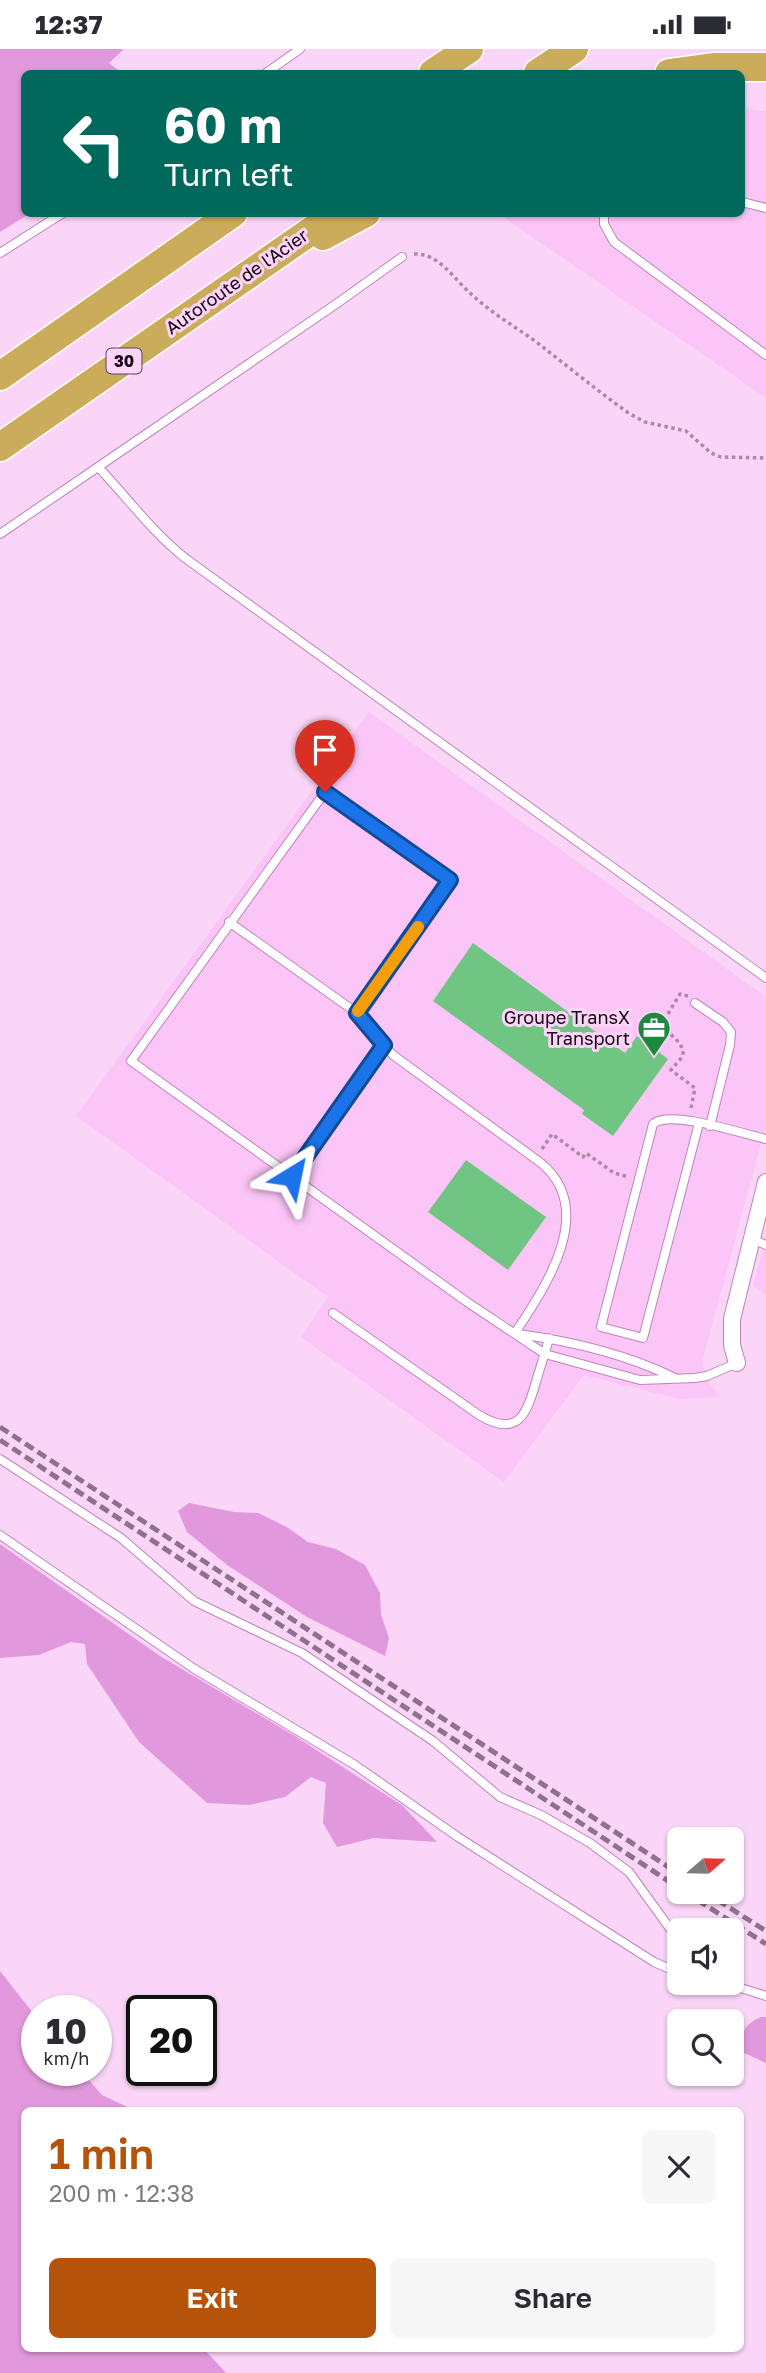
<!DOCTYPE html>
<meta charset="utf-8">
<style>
body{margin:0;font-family:"Golos Text",sans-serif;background:#f7f7f7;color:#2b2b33;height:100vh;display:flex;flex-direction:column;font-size:26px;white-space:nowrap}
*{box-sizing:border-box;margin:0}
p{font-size:23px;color:#7c7c81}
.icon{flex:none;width:38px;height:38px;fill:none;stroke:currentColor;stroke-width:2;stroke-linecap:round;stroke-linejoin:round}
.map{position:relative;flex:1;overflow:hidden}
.sheet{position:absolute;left:21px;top:2058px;width:723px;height:245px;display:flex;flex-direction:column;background:#fff;border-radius:10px;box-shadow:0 2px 5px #0004}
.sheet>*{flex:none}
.banner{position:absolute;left:21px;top:21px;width:724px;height:147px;border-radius:10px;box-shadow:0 2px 5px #0004;background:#00695c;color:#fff;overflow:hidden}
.needle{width:46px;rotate:70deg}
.tools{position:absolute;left:667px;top:1778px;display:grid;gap:14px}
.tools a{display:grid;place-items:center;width:77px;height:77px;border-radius:10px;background:#fff;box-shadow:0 2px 5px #0004;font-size:35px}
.speed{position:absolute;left:21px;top:1946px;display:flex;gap:14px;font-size:35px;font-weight:700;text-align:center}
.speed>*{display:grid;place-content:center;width:91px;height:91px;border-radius:50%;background:#fff;box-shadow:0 2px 5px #0004;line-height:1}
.speed small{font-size:18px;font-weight:400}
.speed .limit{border:4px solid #111;border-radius:10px;background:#fff;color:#111}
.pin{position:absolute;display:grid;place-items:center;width:60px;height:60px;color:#fff;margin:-72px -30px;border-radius:50% 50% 50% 0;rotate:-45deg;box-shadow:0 0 7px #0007}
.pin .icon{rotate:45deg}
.me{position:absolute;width:77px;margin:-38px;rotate:35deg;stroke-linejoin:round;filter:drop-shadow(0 0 5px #0008)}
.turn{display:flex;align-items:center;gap:24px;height:147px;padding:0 28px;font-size:32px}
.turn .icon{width:91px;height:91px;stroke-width:2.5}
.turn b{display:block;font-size:49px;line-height:60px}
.round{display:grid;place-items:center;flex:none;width:74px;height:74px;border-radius:10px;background:#f7f7f7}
.overview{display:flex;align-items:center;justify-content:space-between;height:119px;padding:0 28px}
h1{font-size:42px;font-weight:600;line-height:52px;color:#b45309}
.cta{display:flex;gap:14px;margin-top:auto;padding:14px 28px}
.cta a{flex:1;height:80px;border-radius:10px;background:#b45309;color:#fff;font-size:28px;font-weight:600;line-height:80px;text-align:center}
.cta a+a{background:#f7f7f7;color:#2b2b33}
.status{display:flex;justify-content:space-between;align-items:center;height:49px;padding:0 35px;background:#fff;direction:ltr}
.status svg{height:19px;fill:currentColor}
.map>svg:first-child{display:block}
.built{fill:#fcc5f7}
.green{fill:#e198dc}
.building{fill:#71c582}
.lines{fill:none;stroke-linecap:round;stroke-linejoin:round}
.lane-casing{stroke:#be83ba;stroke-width:10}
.street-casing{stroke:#be83ba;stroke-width:18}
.highway-casing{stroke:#fff;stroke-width:31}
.path{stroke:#a98aa7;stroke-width:3.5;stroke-dasharray:3.5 3.5;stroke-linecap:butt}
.lane{stroke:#fff;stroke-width:8}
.street{stroke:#fff;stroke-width:16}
.highway{stroke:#caac5b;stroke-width:28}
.rail{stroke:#8e718c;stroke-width:5;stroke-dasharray:10 5;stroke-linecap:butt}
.route-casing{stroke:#114b97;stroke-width:18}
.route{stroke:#1a73e8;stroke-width:12}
.slow{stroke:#f59e0b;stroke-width:12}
.labels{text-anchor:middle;stroke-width:6;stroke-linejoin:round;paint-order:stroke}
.shield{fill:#fad5f7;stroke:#5b425a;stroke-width:2}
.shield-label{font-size:16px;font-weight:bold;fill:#170316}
.street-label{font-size:18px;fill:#170316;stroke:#fad5f7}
.poi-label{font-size:18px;fill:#170316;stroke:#fad5f7;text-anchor:end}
</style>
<div class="status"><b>12:37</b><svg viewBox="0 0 49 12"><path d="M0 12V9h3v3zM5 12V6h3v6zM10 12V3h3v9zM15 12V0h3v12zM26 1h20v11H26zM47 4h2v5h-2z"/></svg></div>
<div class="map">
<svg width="766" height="2324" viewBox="0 0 766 2324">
<rect width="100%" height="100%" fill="#fad5f7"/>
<g class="built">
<path d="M 742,59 L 766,62 L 766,349 L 499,165 L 742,164 Z"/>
<path d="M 369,663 L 766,948 L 766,1076 L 703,1310 L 704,1322 L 711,1337 L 721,1348 L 679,1350 L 584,1326 L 504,1433 L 301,1288 L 328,1248 L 76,1067 Z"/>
<path d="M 766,1189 L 766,1246 L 753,1237 Z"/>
</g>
<g class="green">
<path d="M 0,0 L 124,0 L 109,14 L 122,24 L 24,24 L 24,164 L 29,165 L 0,183 Z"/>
<path d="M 189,1454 L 234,1463 L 258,1464 L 287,1478 L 308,1493 L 336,1500 L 365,1516 L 380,1544 L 381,1566 L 389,1589 L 385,1607 L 307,1568 L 227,1516 L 187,1483 L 178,1462 Z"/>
<path d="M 0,1495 L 160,1607 L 295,1687 L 403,1757 L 437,1793 L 374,1789 L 337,1798 L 323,1774 L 326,1734 L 311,1728 L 285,1748 L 249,1756 L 207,1754 L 139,1693 L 87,1615 L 85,1595 L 71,1593 L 39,1606 L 0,1609 Z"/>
<path d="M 0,1922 L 37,1969 L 37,2021 L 80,2021 L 102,2046 L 134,2061 L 24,2062 L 24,2300 L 204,2300 L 226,2324 L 0,2324 Z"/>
<path d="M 761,1968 L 766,1968 L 766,2014 L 742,2003 C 741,1984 743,1976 761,1968 Z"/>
</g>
<g class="building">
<path d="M 473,894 L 625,1004 L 637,987 L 668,1010 L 613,1087 L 582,1065 L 584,1061 L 433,952 Z"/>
<path d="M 466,1111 L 546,1168 L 508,1221 L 428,1163 Z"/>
</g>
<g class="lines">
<defs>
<g id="lane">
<path d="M 266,24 L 300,0"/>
<path d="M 742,153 L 766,159"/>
<path d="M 604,164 L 604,175 L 614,193 L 766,306"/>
<path d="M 0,204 L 63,164"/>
<path d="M 402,208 L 339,253 L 98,418 C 127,448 152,483 185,509 L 766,929"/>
<path d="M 0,485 L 98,418"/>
<path d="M 229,873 L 357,964 L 450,831 L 325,743 L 131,1012 L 467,1253 L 545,1305 L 640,1331 L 695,1329 L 707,1327 L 737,1314"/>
<path d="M 695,954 L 723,973 L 731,983 L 730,996 L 710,1077"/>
<path d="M 357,964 L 393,1006 L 541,1114 C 598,1161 545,1239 515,1284"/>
<path d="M 699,1074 L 643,1289 L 601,1278 L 653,1075 C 670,1060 743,1085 766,1090"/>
<path d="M 292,1127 L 384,996"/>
<path d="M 750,1189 L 766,1196"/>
<path d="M 333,1264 L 479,1366 C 522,1392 528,1359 538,1326 C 542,1313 546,1301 549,1289"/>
<path d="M 518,1285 C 571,1292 625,1305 673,1328"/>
<path d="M 0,1410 L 121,1489 L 194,1552 L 302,1604 L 433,1692 L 500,1748 L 541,1766 L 590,1794 L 629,1823 L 679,1892"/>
<path d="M 0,1486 L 193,1619 L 355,1716 L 458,1788 L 654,1913 L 679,1924"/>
<path d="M 725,1934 L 766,1947"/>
</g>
<path id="street" d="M 737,1314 L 732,1296 L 732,1270 L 766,1133"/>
<g id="highway">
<path d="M 433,24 L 469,0"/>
<path d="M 538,24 L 574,0"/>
<path d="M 669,24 L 713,18 L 766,18"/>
<path d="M 323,187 L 366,164"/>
<path d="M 0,327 L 233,164"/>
<path d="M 0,398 L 337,164"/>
</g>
</defs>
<use href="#lane" class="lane-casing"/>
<use href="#street" class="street-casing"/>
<use href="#highway" class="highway-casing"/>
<g class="path">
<path d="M 414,205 C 439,204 453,229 470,244 C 488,261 510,275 531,289 C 564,314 596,341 630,365 L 645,373 L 686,382 L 711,404 L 721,408 L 766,409"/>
<path d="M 688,947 L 680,945 L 663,973 C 667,988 684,990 683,1007 L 671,1021 L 695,1039 L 691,1059"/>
<path d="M 542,1100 L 552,1085 L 583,1108 L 586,1104 L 614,1124 L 629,1128"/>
</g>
<use href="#lane" class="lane"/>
<use href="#street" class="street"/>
<use href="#highway" class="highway"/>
<g class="rail">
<path d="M 0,1378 L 679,1825"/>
<path d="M 0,1391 L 679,1839"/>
<path d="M 685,1843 L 766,1895"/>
<path d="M 705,1843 L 766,1882"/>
</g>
</g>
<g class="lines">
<defs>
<path id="route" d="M 292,1127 L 384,996 L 357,964 L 450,831 L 325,743"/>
</defs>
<use href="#route" class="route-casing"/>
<use href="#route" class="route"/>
<path class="slow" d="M 358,962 L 418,878"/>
</g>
<defs>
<symbol id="office-pin" viewBox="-11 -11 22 30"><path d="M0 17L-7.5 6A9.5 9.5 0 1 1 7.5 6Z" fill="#1d8940" stroke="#fad5f7"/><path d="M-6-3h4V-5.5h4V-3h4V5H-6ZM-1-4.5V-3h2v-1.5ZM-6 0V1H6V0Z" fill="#fff"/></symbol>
</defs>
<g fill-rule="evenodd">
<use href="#office-pin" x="635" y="960" width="38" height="52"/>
</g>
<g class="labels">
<rect class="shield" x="106.5" y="299.5" width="35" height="25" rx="5"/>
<g class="shield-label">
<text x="124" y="318">30</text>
</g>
<g class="street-label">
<text transform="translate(237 233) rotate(-35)" y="6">Autoroute de l'Acier</text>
</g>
<g class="poi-label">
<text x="630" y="975">Groupe TransX<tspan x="630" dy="21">Transport</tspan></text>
</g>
</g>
</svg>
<div class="tools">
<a><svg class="needle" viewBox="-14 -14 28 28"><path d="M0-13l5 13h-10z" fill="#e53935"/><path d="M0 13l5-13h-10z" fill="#7c7c81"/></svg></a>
<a><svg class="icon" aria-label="sound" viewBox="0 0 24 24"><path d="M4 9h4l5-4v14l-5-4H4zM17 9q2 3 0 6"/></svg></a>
<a><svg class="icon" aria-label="search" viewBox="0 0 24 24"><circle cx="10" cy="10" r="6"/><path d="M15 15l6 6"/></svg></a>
</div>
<div class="speed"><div>10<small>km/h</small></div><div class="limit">20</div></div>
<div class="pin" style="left:325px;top:743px;background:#d93025"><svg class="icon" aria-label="arrive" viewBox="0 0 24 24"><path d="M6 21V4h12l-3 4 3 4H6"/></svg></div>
<svg class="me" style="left:292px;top:1127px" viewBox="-20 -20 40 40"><path d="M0-17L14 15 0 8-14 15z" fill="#1a73e8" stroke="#fff" stroke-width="4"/></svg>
<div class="banner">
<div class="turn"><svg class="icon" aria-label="left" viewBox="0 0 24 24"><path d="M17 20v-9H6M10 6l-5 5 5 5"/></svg><div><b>60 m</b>Turn left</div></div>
</div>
<section class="sheet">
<div class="overview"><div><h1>1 min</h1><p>200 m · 12:38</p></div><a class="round"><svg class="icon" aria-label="close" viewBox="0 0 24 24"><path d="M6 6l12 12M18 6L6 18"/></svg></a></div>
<div class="cta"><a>Exit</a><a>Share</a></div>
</section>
</div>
